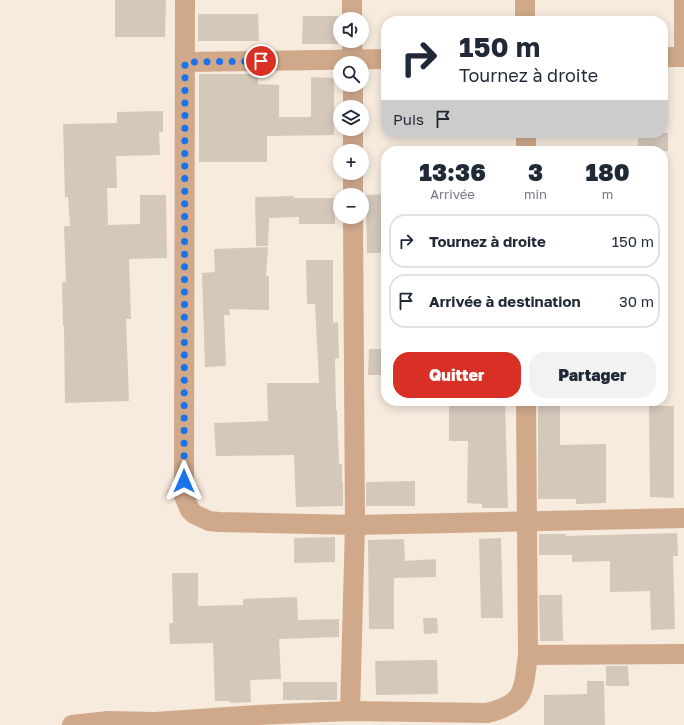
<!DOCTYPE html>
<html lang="fr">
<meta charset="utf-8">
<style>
body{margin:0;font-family:"Golos Text",sans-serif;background:#f2f2f3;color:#1f2937;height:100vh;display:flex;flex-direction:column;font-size:15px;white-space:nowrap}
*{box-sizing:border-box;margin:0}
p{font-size:13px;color:#747a83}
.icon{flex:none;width:22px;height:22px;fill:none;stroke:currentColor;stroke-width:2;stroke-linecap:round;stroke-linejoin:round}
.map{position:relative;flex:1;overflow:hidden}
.side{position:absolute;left:381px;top:146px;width:287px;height:260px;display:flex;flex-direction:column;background:#fff;border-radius:16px;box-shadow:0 2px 10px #0003}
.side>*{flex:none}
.top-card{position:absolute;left:381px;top:16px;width:287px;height:122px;border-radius:16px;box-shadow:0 2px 10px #0003;background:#fff;color:#1f2937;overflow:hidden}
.tools{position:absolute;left:333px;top:12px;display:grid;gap:8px}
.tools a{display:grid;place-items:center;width:36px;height:36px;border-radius:50%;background:#fff;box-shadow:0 2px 10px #0003;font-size:20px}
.pin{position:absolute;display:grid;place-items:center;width:34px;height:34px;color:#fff;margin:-17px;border:2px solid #fff;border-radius:50%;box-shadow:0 1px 4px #0007}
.me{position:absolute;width:44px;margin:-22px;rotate:0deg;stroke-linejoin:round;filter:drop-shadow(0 0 3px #0008)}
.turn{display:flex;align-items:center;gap:14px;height:84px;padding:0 12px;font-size:18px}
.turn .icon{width:52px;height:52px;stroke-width:2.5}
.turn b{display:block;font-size:28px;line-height:34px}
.then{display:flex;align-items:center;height:38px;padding:0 12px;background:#0003;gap:8px;font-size:15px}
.eta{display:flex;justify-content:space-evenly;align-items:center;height:68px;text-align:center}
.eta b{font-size:24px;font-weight:800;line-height:28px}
.primary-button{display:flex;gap:8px;margin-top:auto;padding:8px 12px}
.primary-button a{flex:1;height:46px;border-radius:16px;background:#d93025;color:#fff;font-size:16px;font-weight:800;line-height:46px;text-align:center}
.primary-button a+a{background:#f2f2f3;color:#1f2937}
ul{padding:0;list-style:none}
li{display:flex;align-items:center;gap:12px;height:54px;margin:0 8px 6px;padding:0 4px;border:2px solid #e0e1e3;border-radius:16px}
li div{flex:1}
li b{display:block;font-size:15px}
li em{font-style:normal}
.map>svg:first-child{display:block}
.building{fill:#d4c8bb}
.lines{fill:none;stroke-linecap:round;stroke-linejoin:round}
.minor{stroke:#d0a98b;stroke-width:20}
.route{stroke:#1a73e8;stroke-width:7;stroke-dasharray:0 12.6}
</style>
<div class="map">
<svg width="684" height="725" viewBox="0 0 684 725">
<rect width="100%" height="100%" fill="#f7ebde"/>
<g class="building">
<path d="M 115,0 L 166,0 L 165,37 L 115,37 Z"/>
<path d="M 198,14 L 258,14 L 259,41 L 198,41 Z"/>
<path d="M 303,16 L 339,16 L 338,44 L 302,44 Z"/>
<path d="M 199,74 L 258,74 L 258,84 L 279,85 L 279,117 L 311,117 L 311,77 L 334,78 L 334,135 L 267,136 L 267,162 L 199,162 Z"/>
<path d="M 163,111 L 163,132 L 159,132 L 160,155 L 116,156 L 117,188 L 107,188 L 108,225 L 140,224 L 140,195 L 166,195 L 167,258 L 129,259 L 131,319 L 126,319 L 129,401 L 65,403 L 64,326 L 63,326 L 62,282 L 66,282 L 64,226 L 70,226 L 68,197 L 65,197 L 63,124 L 117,123 L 117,112 Z"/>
<rect x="638" y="133" width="30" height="18"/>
<path d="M 386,194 L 386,253 L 367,253 L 366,195 Z"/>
<path d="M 294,196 L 294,198 L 335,198 L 335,224 L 299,224 L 299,217 L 269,218 L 268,246 L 256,246 L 255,197 Z"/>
<path d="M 268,247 L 266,276 L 269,276 L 269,310 L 229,309 L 230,315 L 224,315 L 226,366 L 205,367 L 202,273 L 215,272 L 214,249 Z"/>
<path d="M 306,260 L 333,260 L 333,323 L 338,322 L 339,358 L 335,359 L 336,410 L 337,410 L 339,464 L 342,464 L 342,482 L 343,482 L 343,506 L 296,507 L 294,455 L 216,456 L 214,423 L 268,421 L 267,383 L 319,383 L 315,304 L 307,304 Z"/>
<path d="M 369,349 L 386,349 L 386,375 L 368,375 Z"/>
<path d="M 449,401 L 505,401 L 508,508 L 482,508 L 482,504 L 467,503 L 468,441 L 449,441 Z"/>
<path d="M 538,401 L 560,401 L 560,445 L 606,444 L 606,503 L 576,504 L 576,499 L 538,499 Z"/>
<path d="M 649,406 L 674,406 L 674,498 L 650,497 Z"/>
<path d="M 415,481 L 415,506 L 366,506 L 366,482 Z"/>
<path d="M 677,533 L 678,556 L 673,556 L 675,629 L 651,630 L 650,591 L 610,592 L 610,561 L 572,562 L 572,555 L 539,555 L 539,534 L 566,534 L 566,536 Z"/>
<path d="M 335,537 L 335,562 L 294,563 L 294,538 Z"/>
<path d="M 501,538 L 503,618 L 481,618 L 479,539 Z"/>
<path d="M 404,539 L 405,561 L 436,559 L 436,577 L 394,578 L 394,629 L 369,629 L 368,540 Z"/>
<path d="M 172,573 L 198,573 L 198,606 L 243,605 L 243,599 L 297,597 L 298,620 L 339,619 L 339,637 L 279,639 L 281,679 L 250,680 L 251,702 L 230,703 L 230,701 L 215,701 L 213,643 L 170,644 L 169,623 L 173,623 Z"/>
<path d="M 539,595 L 562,595 L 563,641 L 540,641 Z"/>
<path d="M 423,618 L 437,618 L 438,633 L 424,634 Z"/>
<path d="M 437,660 L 438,694 L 376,695 L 375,661 Z"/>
<path d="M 606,666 L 628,666 L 629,686 L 606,686 Z"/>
<path d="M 587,681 L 604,681 L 605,725 L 544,725 L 544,695 L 587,694 Z"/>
<rect x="283" y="682" width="54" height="18"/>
</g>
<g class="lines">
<g class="minor">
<path d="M 185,0 L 184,496 L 190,510 L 194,514 L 209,521 L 219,522 L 355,525 L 684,518"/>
<path d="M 352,0 L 352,19"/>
<path d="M 525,0 L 525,21"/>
<path d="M 684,0 L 684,56"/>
<path d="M 352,41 L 353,63"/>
<path d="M 663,57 L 684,57"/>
<path d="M 185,62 L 386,59"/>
<path d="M 353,85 L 353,107"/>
<path d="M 353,129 L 353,151"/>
<path d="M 526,133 L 526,151"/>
<path d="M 353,173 L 353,195"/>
<path d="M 528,655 L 684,654"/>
<path d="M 350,711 L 355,525 L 353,217"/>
<path d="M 72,725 L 108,721 L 155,722 L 257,715 L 350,711 L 487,713 C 526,703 523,691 528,655 L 526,401"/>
</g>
</g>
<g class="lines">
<path class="route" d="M 184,481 L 185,62 L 261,61"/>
</g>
</svg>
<div class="tools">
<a><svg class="icon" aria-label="sound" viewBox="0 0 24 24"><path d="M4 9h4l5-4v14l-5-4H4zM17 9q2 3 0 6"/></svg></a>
<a><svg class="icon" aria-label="search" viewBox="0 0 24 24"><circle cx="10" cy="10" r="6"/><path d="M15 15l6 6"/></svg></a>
<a><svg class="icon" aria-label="layers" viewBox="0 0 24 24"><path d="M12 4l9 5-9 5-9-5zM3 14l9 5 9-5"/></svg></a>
<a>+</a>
<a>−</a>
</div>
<div class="pin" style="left:261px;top:61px;background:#d93025"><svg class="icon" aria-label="arrive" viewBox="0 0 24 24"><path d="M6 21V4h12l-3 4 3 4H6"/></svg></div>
<svg class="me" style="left:184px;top:481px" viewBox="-20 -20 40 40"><path d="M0-17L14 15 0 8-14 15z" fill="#1a73e8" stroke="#fff" stroke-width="4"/></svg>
<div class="top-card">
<div class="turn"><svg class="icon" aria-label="right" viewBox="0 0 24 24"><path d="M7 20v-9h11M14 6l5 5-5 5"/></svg><div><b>150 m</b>Tournez à droite</div></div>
<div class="then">Puis<svg class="icon" aria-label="arrive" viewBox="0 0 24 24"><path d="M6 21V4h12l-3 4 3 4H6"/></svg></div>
</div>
<section class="side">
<div class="eta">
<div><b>13:36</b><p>Arrivée</p></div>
<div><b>3</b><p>min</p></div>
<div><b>180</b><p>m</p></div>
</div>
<ul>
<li><svg class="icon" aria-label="right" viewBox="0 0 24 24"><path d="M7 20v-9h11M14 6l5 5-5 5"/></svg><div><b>Tournez à droite</b></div><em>150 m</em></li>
<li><svg class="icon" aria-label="arrive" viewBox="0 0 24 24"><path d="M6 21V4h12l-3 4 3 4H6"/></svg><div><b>Arrivée à destination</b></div><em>30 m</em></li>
</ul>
<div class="primary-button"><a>Quitter</a><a>Partager</a></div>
</section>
</div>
